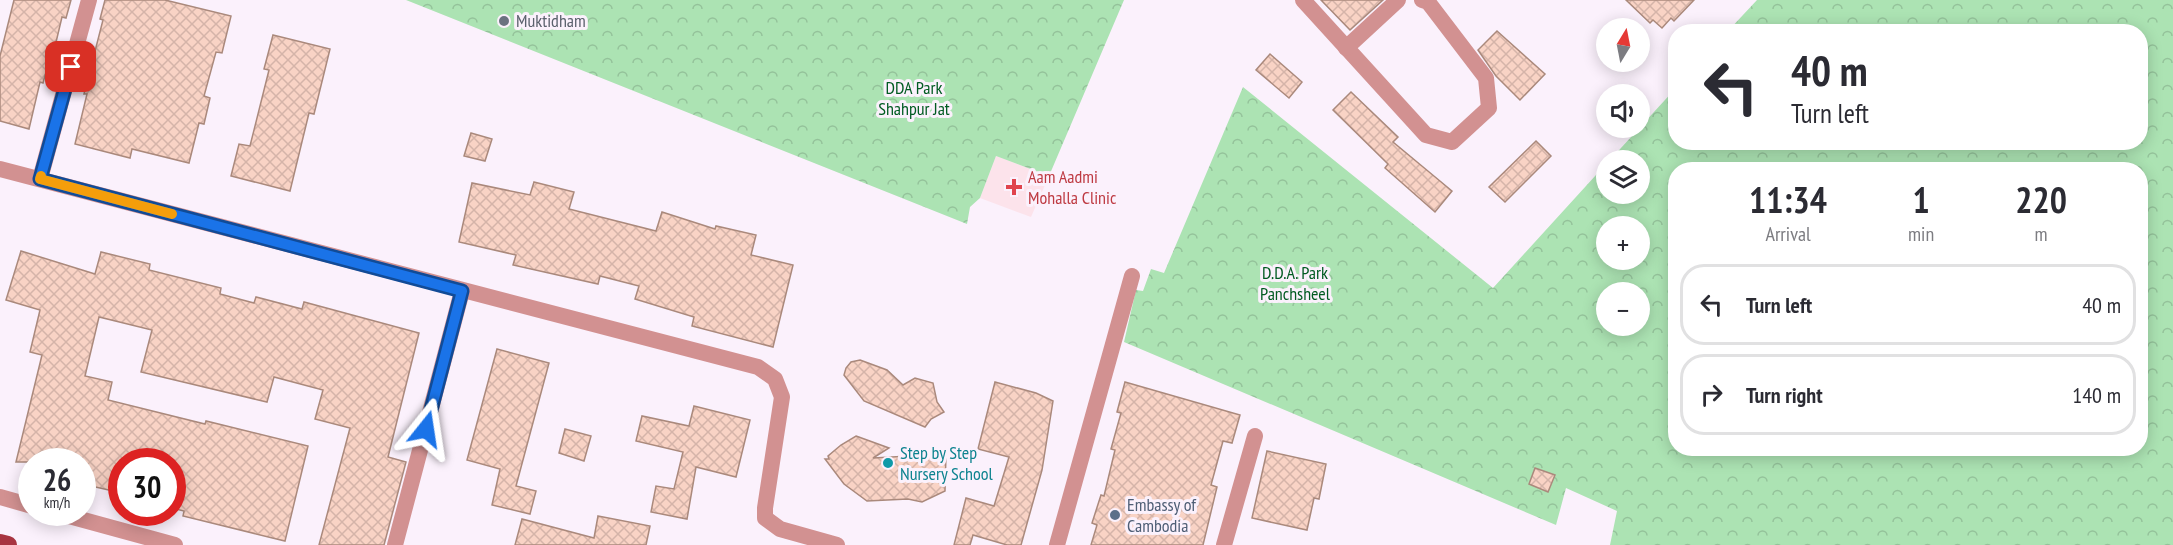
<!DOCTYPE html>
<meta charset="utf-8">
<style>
body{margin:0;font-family:"PT Sans Narrow",sans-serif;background:#f2f2f3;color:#2b2b33;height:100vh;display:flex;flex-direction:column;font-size:22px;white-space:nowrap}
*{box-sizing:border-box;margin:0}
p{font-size:20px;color:#7c7c81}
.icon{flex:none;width:33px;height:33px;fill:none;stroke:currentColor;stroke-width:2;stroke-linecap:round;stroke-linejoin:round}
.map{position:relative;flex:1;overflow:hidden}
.side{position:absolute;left:1668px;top:162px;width:480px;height:294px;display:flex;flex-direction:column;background:#fff;border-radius:24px;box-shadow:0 3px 15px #0003}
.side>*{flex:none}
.guide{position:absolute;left:1668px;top:24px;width:480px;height:126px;border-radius:24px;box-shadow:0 3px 15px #0003;background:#fff;color:#2b2b33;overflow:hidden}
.needle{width:39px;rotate:10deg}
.buttons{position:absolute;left:1596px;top:18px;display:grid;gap:12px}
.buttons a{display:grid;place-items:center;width:54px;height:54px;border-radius:50%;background:#fff;box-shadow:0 3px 15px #0003;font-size:30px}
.speed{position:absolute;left:18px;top:448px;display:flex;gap:12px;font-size:30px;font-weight:700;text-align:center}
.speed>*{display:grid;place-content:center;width:78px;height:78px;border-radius:50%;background:#fff;box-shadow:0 3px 15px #0003;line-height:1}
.speed small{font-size:15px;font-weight:400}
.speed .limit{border:9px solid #d22;background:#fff;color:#111}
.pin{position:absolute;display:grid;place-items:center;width:51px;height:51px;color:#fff;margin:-26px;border-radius:12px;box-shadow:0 3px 9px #0006}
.me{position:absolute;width:66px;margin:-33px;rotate:15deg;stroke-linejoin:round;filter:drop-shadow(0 0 4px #0008)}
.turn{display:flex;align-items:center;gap:21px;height:126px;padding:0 24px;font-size:27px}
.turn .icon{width:78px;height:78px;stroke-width:2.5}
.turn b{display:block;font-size:42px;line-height:51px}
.eta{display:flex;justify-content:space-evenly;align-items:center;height:102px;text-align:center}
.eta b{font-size:36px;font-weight:800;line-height:42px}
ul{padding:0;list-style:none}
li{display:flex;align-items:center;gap:18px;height:81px;margin:0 12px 9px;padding:0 12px;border:3px solid #e1e1e2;border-radius:24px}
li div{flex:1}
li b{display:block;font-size:22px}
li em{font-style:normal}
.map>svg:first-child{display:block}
.medical{fill:#fce3eb}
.park{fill:url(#park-crowns);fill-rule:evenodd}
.building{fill:url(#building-cross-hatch);stroke:#aa897c;stroke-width:1.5}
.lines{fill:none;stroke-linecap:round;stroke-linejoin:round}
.street{stroke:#d29191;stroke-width:16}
.primary{stroke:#a83441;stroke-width:18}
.route-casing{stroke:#114b97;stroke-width:15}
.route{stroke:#1a73e8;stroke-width:10}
.slow{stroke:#f59e0b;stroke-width:10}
.worship-dot{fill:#6b7280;stroke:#fbf1fc;stroke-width:2}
.health-dot{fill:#e0444e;stroke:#fbf1fc;stroke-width:2}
.culture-dot{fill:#0f9aa8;stroke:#fbf1fc;stroke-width:2}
.service-dot{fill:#5c6f8a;stroke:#fbf1fc;stroke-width:2}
.labels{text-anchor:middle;stroke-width:6;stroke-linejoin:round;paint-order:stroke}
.worship-label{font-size:18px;fill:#5b616d;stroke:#fbf1fc;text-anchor:start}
.park-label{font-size:18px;fill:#015b21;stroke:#fbf1fc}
.health-label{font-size:18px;fill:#be3a42;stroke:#fbf1fc;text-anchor:start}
.culture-label{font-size:18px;fill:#0d838f;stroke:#fbf1fc;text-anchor:start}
.service-label{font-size:18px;fill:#4e5e75;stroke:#fbf1fc;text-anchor:start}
</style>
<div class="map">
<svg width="2173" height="545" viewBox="0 0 2173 545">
<defs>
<pattern id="park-crowns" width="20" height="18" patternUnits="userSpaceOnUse" patternTransform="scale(1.5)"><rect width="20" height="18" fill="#ace3b3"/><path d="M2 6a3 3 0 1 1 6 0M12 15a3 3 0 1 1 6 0" fill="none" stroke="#94c29a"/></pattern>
<pattern id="building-cross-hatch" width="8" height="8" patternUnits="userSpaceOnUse" patternTransform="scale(1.5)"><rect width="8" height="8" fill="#f9d3c5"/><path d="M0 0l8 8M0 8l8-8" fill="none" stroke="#d5b4a9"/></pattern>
</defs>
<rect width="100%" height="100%" fill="#fbf1fc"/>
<path class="medical" d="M 996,156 L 1049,176 L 1031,217 L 980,198 Z"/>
<g class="park">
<path d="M 406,0 L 1124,0 L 1049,176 L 996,156 L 980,198 L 970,207 L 967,224 Z"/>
<path d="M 1757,0 L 2173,0 L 2173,545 L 1610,545 L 1617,511 L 1566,488 L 1556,525 L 1124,342 L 1136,290 L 1143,291 L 1151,269 L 1164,273 L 1243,87 L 1493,288 L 1606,164 L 1606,194 L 1640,194 L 1640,160 L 1610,160 L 1675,89 L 1676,142 L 2140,142 L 2140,32 L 1728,31 ZM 1676,170 L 2140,170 L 2140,448 L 1676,448 ZM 1606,226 L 1640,226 L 1640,260 L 1606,260 ZM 1606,292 L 1640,292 L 1640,326 L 1606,326 Z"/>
</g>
<g class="building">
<path d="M 14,0 L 71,0 L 66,18 L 62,17 L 53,55 L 51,54 L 43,83 L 40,82 L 29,129 L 0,121 L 0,56 Z"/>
<path d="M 105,0 L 165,0 L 231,16 L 222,53 L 216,52 L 204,96 L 210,98 L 204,124 L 199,123 L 189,163 L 132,149 L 130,158 L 75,144 L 87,94 L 84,94 L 103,20 L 100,19 Z"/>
<path d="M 1321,0 L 1383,0 L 1350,30 Z"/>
<path d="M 1626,0 L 1694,0 L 1674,21 L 1671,18 L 1662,28 L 1653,20 L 1650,23 Z"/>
<path d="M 1497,31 L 1545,74 L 1520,100 L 1496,76 L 1478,50 Z"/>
<path d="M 273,35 L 330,49 L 314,114 L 309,113 L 290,191 L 231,176 L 239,144 L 250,146 L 269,70 L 264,69 Z"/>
<path d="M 1270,54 L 1302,82 L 1289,98 L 1256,70 Z"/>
<path d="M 1351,92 L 1398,137 L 1393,142 L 1452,191 L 1435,212 L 1385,168 L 1388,164 L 1333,110 Z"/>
<path d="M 471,133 L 492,139 L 485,161 L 464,156 Z"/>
<path d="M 1536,141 L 1551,156 L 1505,202 L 1489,187 Z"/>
<path d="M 534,182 L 574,192 L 569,209 L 656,231 L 662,212 L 715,229 L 716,226 L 756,235 L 751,255 L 793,265 L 773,347 L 692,326 L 694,317 L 635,299 L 639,286 L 600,276 L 598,284 L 513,265 L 516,255 L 459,242 L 472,183 L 530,195 Z"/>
<path d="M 21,251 L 95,274 L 101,252 L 150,264 L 149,270 L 221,288 L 220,294 L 254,303 L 256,297 L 302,309 L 304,302 L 419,333 L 388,457 L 406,462 L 384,545 L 319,545 L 350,428 L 315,419 L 323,390 L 274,377 L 267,402 L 141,372 L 152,330 L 99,317 L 85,376 L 112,382 L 108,400 L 205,424 L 206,421 L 308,446 L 285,541 L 183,516 L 184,511 L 172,508 L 172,462 L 122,462 L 122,493 L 82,484 L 82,462 L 16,462 L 42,355 L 30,352 L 40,310 L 6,300 Z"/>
<path d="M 497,349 L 549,363 L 516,486 L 536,491 L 530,514 L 492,505 L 500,469 L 467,460 Z"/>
<path d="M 860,360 L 887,370 L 903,385 L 915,378 L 933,383 L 937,402 L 944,412 L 931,419 L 925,427 L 864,401 L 844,375 L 846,368 L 851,362 Z"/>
<path d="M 995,382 L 1036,393 L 1053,401 L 1042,470 L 1021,545 L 1007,545 L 973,535 L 970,545 L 954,545 L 966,498 L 994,506 L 1009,457 L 978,449 Z"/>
<path d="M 1125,382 L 1240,415 L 1232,443 L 1223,441 L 1211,485 L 1217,487 L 1203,545 L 1091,545 L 1097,525 L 1092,523 L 1101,495 L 1104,496 L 1115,450 L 1111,449 L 1121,413 L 1117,412 Z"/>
<path d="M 694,406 L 750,420 L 736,477 L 696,467 L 687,519 L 651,512 L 656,486 L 674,489 L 683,452 L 636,441 L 642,416 L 689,426 Z"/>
<path d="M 565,429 L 591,436 L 584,461 L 559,453 Z"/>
<path d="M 856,436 L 889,448 L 873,458 L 946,454 L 945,491 L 922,502 L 908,499 L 867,501 L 844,484 L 825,459 L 829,459 L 828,456 L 841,445 Z"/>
<path d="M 1267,451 L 1326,464 L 1319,499 L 1314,498 L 1307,530 L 1252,518 Z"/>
<path d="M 1535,468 L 1555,475 L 1548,492 L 1529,484 Z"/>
<path d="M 598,516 L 650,526 L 646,545 L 515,545 L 522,519 L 594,538 Z"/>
</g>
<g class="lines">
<g class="street">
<path d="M 1303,0 L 1426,135 L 1452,142 L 1489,108 L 1486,78 L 1428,2 L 1422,0"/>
<path d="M 1346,48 L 1398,0"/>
<path d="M 0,169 L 758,367 L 775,379 L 782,397 L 765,508 L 765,518 L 780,529 L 837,545"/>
<path d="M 40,179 L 89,0"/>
<path d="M 0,497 L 32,506"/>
<path d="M 58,513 L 175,545"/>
<path d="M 395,545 L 462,291"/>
<path d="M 1057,545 L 1132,276"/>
<path d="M 1224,545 L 1255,436"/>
</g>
<path class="primary" d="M 0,543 L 8,545"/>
</g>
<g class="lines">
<defs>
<path id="route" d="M 71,67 L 40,179 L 462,291 L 426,429"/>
</defs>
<use href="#route" class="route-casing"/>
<use href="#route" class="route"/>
<path class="slow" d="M 41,176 L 40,179 L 172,214"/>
</g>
<circle class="worship-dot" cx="504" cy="21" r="6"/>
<path class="health-dot" d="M1011 178h6v6h6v6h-6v6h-6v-6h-6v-6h6z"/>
<circle class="culture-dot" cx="888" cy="463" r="6"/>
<circle class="service-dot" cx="1115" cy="515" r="6"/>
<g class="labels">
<g class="worship-label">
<text x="516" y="27">Muktidham</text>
</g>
<g class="park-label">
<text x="914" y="94">DDA Park<tspan x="914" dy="21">Shahpur Jat</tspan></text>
<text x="1295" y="279">D.D.A. Park<tspan x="1295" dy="21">Panchsheel</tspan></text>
</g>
<g class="health-label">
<text x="1028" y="183">Aam Aadmi<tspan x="1028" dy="21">Mohalla Clinic</tspan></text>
</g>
<g class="culture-label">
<text x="900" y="459">Step by Step<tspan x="900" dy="21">Nursery School</tspan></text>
</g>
<g class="service-label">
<text x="1127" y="511">Embassy of<tspan x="1127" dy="21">Cambodia</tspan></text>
</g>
</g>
</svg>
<div class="buttons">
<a><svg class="needle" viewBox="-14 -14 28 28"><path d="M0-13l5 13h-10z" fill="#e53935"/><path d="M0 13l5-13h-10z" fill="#7c7c81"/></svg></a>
<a><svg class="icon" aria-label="sound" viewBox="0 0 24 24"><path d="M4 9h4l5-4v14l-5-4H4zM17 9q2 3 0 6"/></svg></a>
<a><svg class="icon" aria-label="layers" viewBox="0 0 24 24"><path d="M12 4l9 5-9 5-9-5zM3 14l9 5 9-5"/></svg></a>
<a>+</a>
<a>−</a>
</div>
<div class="speed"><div>26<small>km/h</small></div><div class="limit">30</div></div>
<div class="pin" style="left:71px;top:67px;background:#d93025"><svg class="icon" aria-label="arrive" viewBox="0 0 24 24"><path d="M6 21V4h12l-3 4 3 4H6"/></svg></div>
<svg class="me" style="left:426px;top:429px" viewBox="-20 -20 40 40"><path d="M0-17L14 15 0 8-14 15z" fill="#1a73e8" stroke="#fff" stroke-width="4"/></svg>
<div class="guide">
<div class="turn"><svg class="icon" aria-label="left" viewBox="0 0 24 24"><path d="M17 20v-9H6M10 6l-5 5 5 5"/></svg><div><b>40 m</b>Turn left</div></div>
</div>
<section class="side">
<div class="eta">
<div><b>11:34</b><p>Arrival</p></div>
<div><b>1</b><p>min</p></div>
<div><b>220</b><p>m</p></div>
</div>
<ul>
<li><svg class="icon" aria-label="left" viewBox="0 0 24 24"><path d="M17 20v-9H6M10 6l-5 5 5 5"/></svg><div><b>Turn left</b></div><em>40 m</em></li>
<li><svg class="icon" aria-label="right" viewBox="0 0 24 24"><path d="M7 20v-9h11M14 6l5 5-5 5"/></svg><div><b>Turn right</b></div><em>140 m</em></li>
</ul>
</section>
</div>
